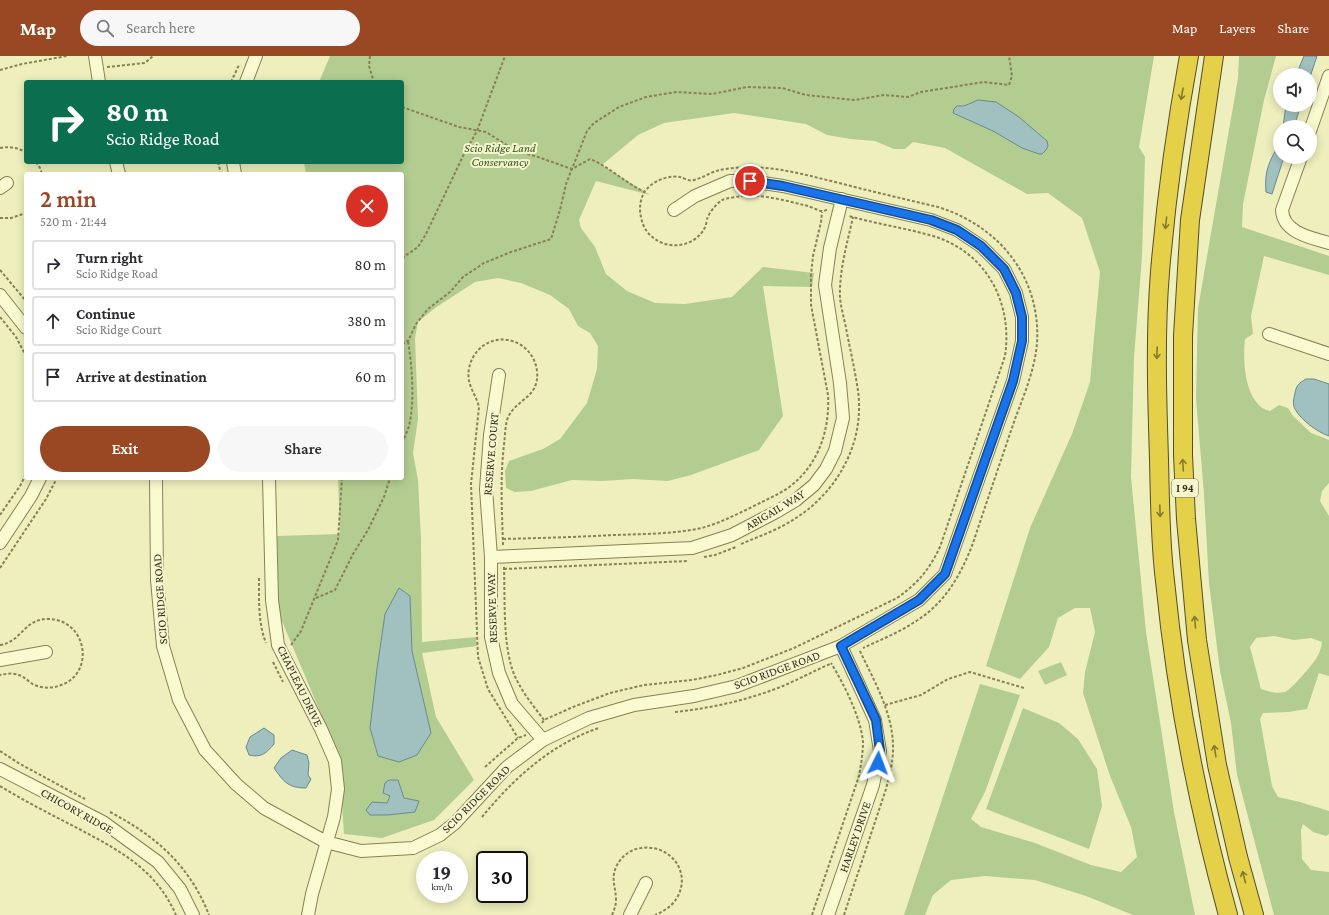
<!DOCTYPE html>
<meta charset="utf-8">
<style>
body{margin:0;font-family:"Crimson Pro",serif;background:#f7f7f7;color:#2b2b33;height:100vh;display:flex;flex-direction:column;font-size:15px;white-space:nowrap}
*{box-sizing:border-box;margin:0}
p{font-size:13px;color:#7c7c81}
.icon{flex:none;width:22px;height:22px;fill:none;stroke:currentColor;stroke-width:2;stroke-linecap:round;stroke-linejoin:round}
.map{position:relative;flex:1;overflow:hidden}
.sheet{position:absolute;left:24px;top:116px;width:380px;height:308px;display:flex;flex-direction:column;background:#fff;border-radius:4px;box-shadow:0 2px 10px #0003}
.sheet>*{flex:none}
.top-card{position:absolute;left:24px;top:24px;width:380px;height:84px;border-radius:4px;box-shadow:0 2px 10px #0003;background:#0b6e4f;color:#fff;overflow:hidden}
.fabs{position:absolute;left:1273px;top:12px;display:grid;gap:8px}
.fabs a{display:grid;place-items:center;width:44px;height:44px;border-radius:50%;background:#fff;box-shadow:0 2px 10px #0003;font-size:20px}
.speed{position:absolute;left:416px;top:795px;display:flex;gap:8px;font-size:20px;font-weight:700;text-align:center}
.speed>*{display:grid;place-content:center;width:52px;height:52px;border-radius:50%;background:#fff;box-shadow:0 2px 10px #0003;line-height:1}
.speed small{font-size:10px;font-weight:400}
.speed .limit{border:2px solid #111;border-radius:6px;background:#fff;color:#111}
.pin{position:absolute;display:grid;place-items:center;width:34px;height:34px;color:#fff;margin:-17px;border:2px solid #fff;border-radius:50%;box-shadow:0 1px 4px #0007}
.me{position:absolute;width:44px;margin:-22px;rotate:3deg;stroke-linejoin:round;filter:drop-shadow(0 0 3px #0008)}
.turn{display:flex;align-items:center;gap:14px;height:84px;padding:0 16px;font-size:18px}
.turn .icon{width:52px;height:52px;stroke-width:2.5}
.turn b{display:block;font-size:28px;line-height:34px}
.round{display:grid;place-items:center;flex:none;width:42px;height:42px;border-radius:21px;background:#f7f7f7}
.summary{display:flex;align-items:center;justify-content:space-between;height:68px;padding:0 16px}
h1{font-size:24px;font-weight:600;line-height:30px;color:#994823}
.action{display:flex;gap:8px;margin-top:auto;padding:8px 16px}
.action a{flex:1;height:46px;border-radius:24px;background:#994823;color:#fff;font-size:16px;font-weight:600;line-height:46px;text-align:center}
.action a+a{background:#f7f7f7;color:#2b2b33}
ul{padding:0;list-style:none}
li{display:flex;align-items:center;gap:12px;height:50px;margin:0 8px 6px;padding:0 8px;border:2px solid #e1e1e2;border-radius:4px}
li div{flex:1}
li b{display:block;font-size:15px}
li em{font-style:normal}
header{display:flex;align-items:center;gap:24px;box-sizing:border-box;height:56px;padding:0 20px;background:#994823;color:#fff}
header strong{font-size:19px}
nav{display:flex;gap:22px;margin-inline-start:auto;font-size:14px}
.search{width:280px;height:36px;background:#f7f7f7;display:flex;align-items:center;gap:10px;box-sizing:border-box;padding:0 14px;border-radius:22px;color:#7c7c81;font-size:15px}
.map>svg:first-child{display:block}
.green{fill:#b3cd91;fill-rule:evenodd}
.water{fill:#a1c0c0;stroke:#688b8e}
.lines{fill:none;stroke-linecap:round;stroke-linejoin:round}
.minor-casing{stroke:#888056;stroke-width:14}
.highway-casing{stroke:#554c2a;stroke-width:20}
.path{stroke:#888056;stroke-width:2;stroke-dasharray:3 2;stroke-linecap:butt}
.minor{stroke:#f9fad0;stroke-width:12}
.highway{stroke:#e4d149;stroke-width:18}
.oneway{stroke:#847930}
.route-casing{stroke:#114b97;stroke-width:10}
.route{stroke:#1a73e8;stroke-width:7}
.labels{text-anchor:middle;stroke-width:4;stroke-linejoin:round;paint-order:stroke}
.shield{fill:#f5f6cd;stroke:#6f6c50;stroke-width:1}
.shield-label{font-size:11px;font-weight:bold;fill:#36311b}
.park-label{font-size:12px;font-style:italic;fill:#365321;stroke:#f5f6cd}
.street-label{font-size:12px;fill:#36311b;stroke:#f5f6cd}
</style>
<header>
<strong>Map</strong>
<div class="search"><svg class="icon" aria-label="search" viewBox="0 0 24 24"><circle cx="10" cy="10" r="6"/><path d="M15 15l6 6"/></svg>Search here</div>
<nav><a>Map</a><a>Layers</a><a>Share</a></nav>
</header>
<div class="map">
<svg width="1329" height="859" viewBox="0 0 1329 859">
<rect width="100%" height="100%" fill="#eeefbd"/>
<g class="green">
<path d="M 330,0 L 1154,0 L 1139,91 L 1145,101 L 1142,201 L 1134,301 L 1131,421 L 1146,576 L 1174,756 L 1195,859 L 1133,859 L 1086,840 L 1035,824 L 985,820 L 951,824 L 933,839 L 925,859 L 904,859 L 980,628 L 1020,639 L 985,736 L 971,763 L 981,771 L 1035,787 L 1091,809 L 1121,816 L 1137,801 L 1131,771 L 1110,720 L 1083,637 L 1085,616 L 1095,576 L 1090,552 L 1075,552 L 1058,562 L 1049,591 L 1020,623 L 986,610 L 1030,472 L 1072,378 L 1090,326 L 1100,216 L 1082,162 L 1048,137 L 1027,138 L 945,92 L 913,86 L 905,93 L 894,93 L 875,85 L 851,83 L 827,79 L 806,68 L 734,57 L 664,67 L 638,79 L 602,109 L 650,139 L 596,125 L 579,164 L 581,172 L 595,191 L 606,218 L 627,235 L 655,247 L 685,248 L 732,241 L 763,211 L 814,217 L 812,231 L 763,230 L 783,360 L 759,394 L 691,419 L 668,425 L 632,423 L 603,425 L 572,424 L 531,435 L 515,436 L 506,432 L 505,415 L 509,405 L 543,393 L 560,383 L 587,347 L 597,313 L 598,290 L 590,277 L 578,270 L 569,253 L 550,239 L 521,227 L 498,222 L 475,226 L 435,252 L 418,266 L 415,282 L 418,363 L 413,397 L 418,424 L 421,483 L 422,586 L 476,581 L 477,590 L 422,597 L 436,661 L 474,724 L 434,764 L 382,782 L 344,778 L 339,701 L 279,558 L 277,480 L 340,478 L 338,422 L 402,422 L 402,118 L 306,118 L 304,106 L 402,106 L 402,26 L 319,26 Z"/>
<path d="M 1239,0 L 1276,0 L 1264,44 L 1243,148 L 1242,171 L 1329,200 L 1329,219 L 1264,200 L 1251,260 L 1253,278 L 1245,283 C 1243,303 1244,334 1259,349 C 1261,352 1266,354 1270,355 L 1279,349 L 1288,352 L 1293,360 L 1311,377 L 1329,384 L 1329,427 L 1322,435 L 1320,445 L 1329,460 L 1329,620 L 1319,617 L 1307,653 L 1288,656 L 1263,657 L 1260,663 L 1272,730 L 1278,741 L 1300,746 L 1329,755 L 1329,778 L 1326,780 L 1313,776 L 1303,768 L 1301,774 L 1302,803 L 1311,814 L 1329,816 L 1329,859 L 1274,859 L 1237,719 L 1231,667 L 1220,615 L 1209,527 L 1204,438 L 1196,343 L 1198,252 L 1238,22 ZM 1274,580 L 1294,584 L 1311,582 L 1322,586 C 1321,592 1320,596 1317,601 C 1314,607 1291,634 1285,636 C 1276,638 1270,636 1261,633 L 1250,591 L 1256,582 Z"/>
<path d="M 1061,606 L 1067,619 L 1045,629 L 1038,615 Z"/>
<path d="M 1023,652 L 1059,667 L 1078,683 L 1097,713 L 1102,750 L 1089,793 L 986,753 Z"/>
</g>
<g class="water">
<path d="M 1304,0 L 1317,0 L 1310,21 L 1310,19 L 1296,19 Z"/>
<path d="M 978,44 L 996,46 L 1019,61 L 1047,85 L 1048,90 L 1046,94 L 1042,98 L 1039,98 L 1022,92 L 993,75 L 953,57 L 954,53 L 957,50 L 964,50 Z"/>
<path d="M 1286,49 L 1301,49 L 1294,71 L 1283,71 Z"/>
<path d="M 1280,86 L 1280,101 L 1284,101 L 1272,138 L 1266,136 C 1264,113 1270,105 1280,86 Z"/>
<path d="M 1306,323 L 1314,323 L 1329,328 L 1329,380 C 1317,376 1301,364 1295,353 C 1292,348 1294,342 1295,337 C 1296,330 1299,327 1306,323 Z"/>
<path d="M 399,532 L 410,540 L 412,595 L 431,677 L 417,699 L 399,706 L 378,700 L 370,672 L 377,613 L 385,558 Z"/>
<path d="M 264,672 L 274,679 L 274,688 C 266,697 262,702 249,699 L 246,691 L 250,681 Z"/>
<path d="M 292,694 L 307,699 L 309,707 L 308,719 L 311,723 L 306,732 C 288,732 284,726 274,712 L 281,702 Z"/>
<path d="M 389,724 L 398,724 L 404,742 L 419,745 L 415,756 L 387,759 L 370,759 L 366,754 L 372,746 L 387,747 L 390,740 L 383,737 L 385,727 Z"/>
</g>
<g class="lines">
<defs>
<g id="minor">
<path d="M 95,0 L 99,26"/>
<path d="M 246,26 L 256,0"/>
<path d="M 1310,75 L 1329,20"/>
<path d="M 1301,101 L 1282,154 C 1283,177 1312,182 1329,187"/>
<path d="M 116,106 L 119,118"/>
<path d="M 233,106 L 235,118"/>
<path d="M 0,132 L 7,127"/>
<path d="M 0,239 L 26,272"/>
<path d="M 1269,278 L 1329,298"/>
<path d="M 499,319 L 490,379 L 486,433 L 491,501 L 491,581 L 499,617 L 512,648 L 543,684"/>
<path d="M 156,422 L 157,524 L 163,590 L 179,644 L 205,694 L 236,728 L 264,752 L 326,786 L 361,795 L 413,792 L 440,779 L 455,767 L 507,711 L 543,684 L 589,662 L 634,649 L 694,640 L 737,630 L 841,590 L 919,544 L 945,518 L 1013,325 L 1022,285 L 1022,261 L 1016,237 L 1004,213 L 981,190 L 957,174 L 931,164 L 783,130 L 750,125 L 730,125 L 695,140 L 674,154"/>
<path d="M 269,422 L 272,544 L 278,589 L 321,673 L 335,705 L 338,733 L 334,761 L 312,838 L 308,859"/>
<path d="M 0,487 L 31,440 L 40,422"/>
<path d="M 491,501 L 692,492 L 732,479 L 776,456 L 796,444 L 814,429 L 826,413 L 835,395 L 843,362 L 840,327 L 825,229 L 830,192 L 842,143"/>
<path d="M 0,604 L 46,596"/>
<path d="M 0,713 L 103,766 L 158,806 L 180,833 L 193,859"/>
<path d="M 630,859 L 646,827"/>
<path d="M 828,859 L 873,729 L 880,695 L 875,664 L 841,590"/>
</g>
<g id="highway">
<path d="M 1189,0 C 1176,71 1166,144 1160,216 C 1155,278 1157,341 1159,403 C 1160,444 1160,485 1165,525 C 1176,638 1198,750 1228,859"/>
<path d="M 1214,0 L 1190,164 L 1183,280 L 1183,399 L 1186,463 L 1197,584 L 1217,709 L 1238,801 L 1254,859"/>
</g>
</defs>
<use href="#minor" class="minor-casing"/>
<use href="#highway" class="highway-casing"/>
<g class="path">
<path d="M 370,0 L 369,10 L 374,26"/>
<path d="M 107,11 L 145,7 L 153,0"/>
<path d="M 0,14 L 22,8 L 67,0"/>
<path d="M 231,26 L 239,9"/>
<path d="M 402,51 L 459,71 L 486,76 L 516,95 L 535,100 L 572,113 L 590,103 C 610,111 625,127 645,136"/>
<path d="M 0,92 C 10,90 17,92 26,96"/>
<path d="M 36,106 L 40,112 L 42,118"/>
<path d="M 218,106 L 221,118"/>
<path d="M 827,154 C 826,154 824,155 822,155 C 819,155 811,151 808,150 C 787,145 763,138 742,140 C 736,141 727,142 722,144 C 716,148 709,157 707,163 C 707,164 706,168 706,169 C 699,187 677,194 660,186 C 650,181 643,173 641,161 C 639,153 640,143 645,135 C 653,125 667,119 680,121 C 684,122 690,126 694,124 C 705,121 714,114 725,113 C 764,107 798,117 835,126 C 870,135 904,143 938,151 C 999,170 1041,221 1037,287 C 1035,313 1024,339 1015,363 C 1001,404 987,445 973,487 C 961,519 944,549 913,567 C 898,577 880,584 863,592"/>
<path d="M 0,162 L 11,162 L 26,157"/>
<path d="M 402,202 L 418,191 L 426,178 L 463,100 L 477,75 L 505,0"/>
<path d="M 0,214 L 26,245"/>
<path d="M 0,261 L 16,281 L 26,300"/>
<path d="M 402,288 L 408,285 L 416,268 L 428,253 L 450,236 L 463,221 L 484,207 L 511,196 L 551,183 L 560,154 L 566,128 L 587,75 L 594,67 L 619,51 L 646,41 L 676,36 L 712,38 L 747,31 L 782,32 L 806,39 L 855,44 L 884,39 L 908,41 L 921,36 L 984,26 L 1009,29 L 1012,20 L 1009,0"/>
<path d="M 402,387 C 404,382 407,376 409,370 C 415,344 412,311 408,285"/>
<path d="M 0,459 L 20,430 L 26,418"/>
<path d="M 503,483 C 540,482 578,481 615,479 C 642,478 670,478 697,473 C 716,469 733,460 750,452 C 763,445 776,440 788,432 C 818,410 830,375 828,339 L 811,249 L 811,219 L 813,200 L 821,166 L 822,156"/>
<path d="M 741,488 C 760,480 780,473 796,462 C 838,435 865,386 858,335 C 855,314 850,293 846,272 C 844,262 841,252 840,242 C 839,215 847,188 853,161"/>
<path d="M 503,489 C 502,456 500,422 504,389 C 505,381 505,372 507,364 C 514,343 540,343 537,315 C 535,299 524,287 508,284 C 484,280 465,302 469,325 C 471,334 477,342 479,351 L 471,428 L 478,601 L 488,633 L 518,682"/>
<path d="M 704,501 L 715,499 L 736,491"/>
<path d="M 504,511 C 505,541 503,581 511,609 C 516,629 532,648 544,664"/>
<path d="M 0,512 L 46,443 L 57,422"/>
<path d="M 504,513 L 688,505"/>
<path d="M 259,522 C 259,544 258,567 266,587"/>
<path d="M 316,542 L 335,534 L 353,498 L 368,474 L 384,441 L 390,422"/>
<path d="M 0,589 C 22,586 24,562 49,563 C 88,564 96,620 58,630 C 50,633 38,632 31,627 C 26,623 22,619 15,618 C 10,617 5,618 0,619"/>
<path d="M 291,589 L 301,575 L 338,484 L 342,422"/>
<path d="M 273,606 L 283,626"/>
<path d="M 885,649 L 921,639 L 948,623 L 970,616 L 1024,632"/>
<path d="M 675,656 C 712,652 748,644 783,630 C 799,623 814,615 830,608"/>
<path d="M 542,667 L 544,664 L 573,651 L 610,637 L 644,629 L 692,624 L 717,619 L 743,612 L 794,592 L 897,542 C 918,527 929,514 940,491 L 1005,300 C 1013,246 986,196 933,180 C 905,172 877,168 849,160"/>
<path d="M 0,695 L 20,708 L 85,743"/>
<path d="M 485,711 L 518,682 L 526,679"/>
<path d="M 0,730 C 26,746 54,760 81,774 C 122,796 156,814 176,859"/>
<path d="M 110,756 C 156,780 190,810 209,859"/>
<path d="M 482,761 C 513,723 551,688 599,672"/>
<path d="M 612,859 C 614,854 616,850 616,844 C 616,831 610,823 617,809 C 622,800 631,793 641,792 C 669,788 691,814 678,840 C 673,850 664,855 655,859"/>
<path d="M 812,859 L 859,720 C 861,709 863,697 863,686 C 861,662 844,628 831,607"/>
<path d="M 844,859 L 886,733 C 889,720 893,707 893,694 C 894,658 874,625 859,593"/>
</g>
<use href="#minor" class="minor"/>
<use href="#highway" class="highway"/>
</g>
<defs><path id="oneway-shaft" d="M-6 0H5M1.5-3L5.5 0L1.5 3" fill="none" stroke-width="1.6" stroke-linecap="round" stroke-linejoin="round"/></defs>
<g class="oneway">
<use href="#oneway-shaft" transform="translate(1182 38) rotate(100)"/>
<use href="#oneway-shaft" transform="translate(1166 167) rotate(96)"/>
<use href="#oneway-shaft" transform="translate(1157 297) rotate(92)"/>
<use href="#oneway-shaft" transform="translate(1183 409) rotate(-93)"/>
<use href="#oneway-shaft" transform="translate(1160 455) rotate(88)"/>
<use href="#oneway-shaft" transform="translate(1195 566) rotate(-95)"/>
<use href="#oneway-shaft" transform="translate(1215 695) rotate(-99)"/>
<use href="#oneway-shaft" transform="translate(1244 821) rotate(-105)"/>
</g>
<g class="lines">
<defs>
<path id="route" d="M 750,125 L 783,130 L 931,164 L 957,174 L 981,190 L 1004,213 L 1016,237 L 1022,261 L 1022,285 L 1013,325 L 945,518 L 919,544 L 841,590 L 876,664 L 880,695 L 878,707"/>
</defs>
<use href="#route" class="route-casing"/>
<use href="#route" class="route"/>
</g>
<g class="labels">
<rect class="shield" x="1172" y="423" width="26" height="18" rx="3"/>
<g class="shield-label">
<text x="1185" y="436">I 94</text>
</g>
<g class="park-label">
<text x="500" y="96">Scio Ridge Land<tspan x="500" dy="14">Conservancy</tspan></text>
</g>
<g class="street-label">
<text transform="translate(491 398) rotate(-85)" y="4">RESERVE COURT</text>
<text transform="translate(775 454) rotate(-31)" y="4">ABIGAIL WAY</text>
<text transform="translate(160 543) rotate(-94)" y="4">SCIO RIDGE ROAD</text>
<text transform="translate(492 552) rotate(-92)" y="4">RESERVE WAY</text>
<text transform="translate(777 614) rotate(-20)" y="4">SCIO RIDGE ROAD</text>
<text transform="translate(300 630) rotate(64)" y="4">CHAPLEAU DRIVE</text>
<text transform="translate(476 743) rotate(-45)" y="4">SCIO RIDGE ROAD</text>
<text transform="translate(77 755) rotate(29)" y="4">CHICORY RIDGE</text>
<text transform="translate(855 781) rotate(-71)" y="4">HARLEY DRIVE</text>
</g>
</g>
</svg>
<div class="fabs">
<a><svg class="icon" aria-label="sound" viewBox="0 0 24 24"><path d="M4 9h4l5-4v14l-5-4H4zM17 9q2 3 0 6"/></svg></a>
<a><svg class="icon" aria-label="search" viewBox="0 0 24 24"><circle cx="10" cy="10" r="6"/><path d="M15 15l6 6"/></svg></a>
</div>
<div class="speed"><div>19<small>km/h</small></div><div class="limit">30</div></div>
<div class="pin" style="left:750px;top:125px;background:#d93025"><svg class="icon" aria-label="arrive" viewBox="0 0 24 24"><path d="M6 21V4h12l-3 4 3 4H6"/></svg></div>
<svg class="me" style="left:878px;top:707px" viewBox="-20 -20 40 40"><path d="M0-17L14 15 0 8-14 15z" fill="#1a73e8" stroke="#fff" stroke-width="4"/></svg>
<div class="top-card">
<div class="turn"><svg class="icon" aria-label="right" viewBox="0 0 24 24"><path d="M7 20v-9h11M14 6l5 5-5 5"/></svg><div><b>80 m</b>Scio Ridge Road</div></div>
</div>
<section class="sheet">
<div class="summary"><div><h1>2 min</h1><p>520 m · 21:44</p></div><a class="round" style="background:#d93025;color:#fff"><svg class="icon" aria-label="close" viewBox="0 0 24 24"><path d="M6 6l12 12M18 6L6 18"/></svg></a></div>
<ul>
<li><svg class="icon" aria-label="right" viewBox="0 0 24 24"><path d="M7 20v-9h11M14 6l5 5-5 5"/></svg><div><b>Turn right</b><p>Scio Ridge Road</p></div><em>80 m</em></li>
<li><svg class="icon" aria-label="ahead" viewBox="0 0 24 24"><path d="M12 20V5M6 11l6-6 6 6"/></svg><div><b>Continue</b><p>Scio Ridge Court</p></div><em>380 m</em></li>
<li><svg class="icon" aria-label="arrive" viewBox="0 0 24 24"><path d="M6 21V4h12l-3 4 3 4H6"/></svg><div><b>Arrive at destination</b></div><em>60 m</em></li>
</ul>
<div class="action"><a>Exit</a><a>Share</a></div>
</section>
</div>
